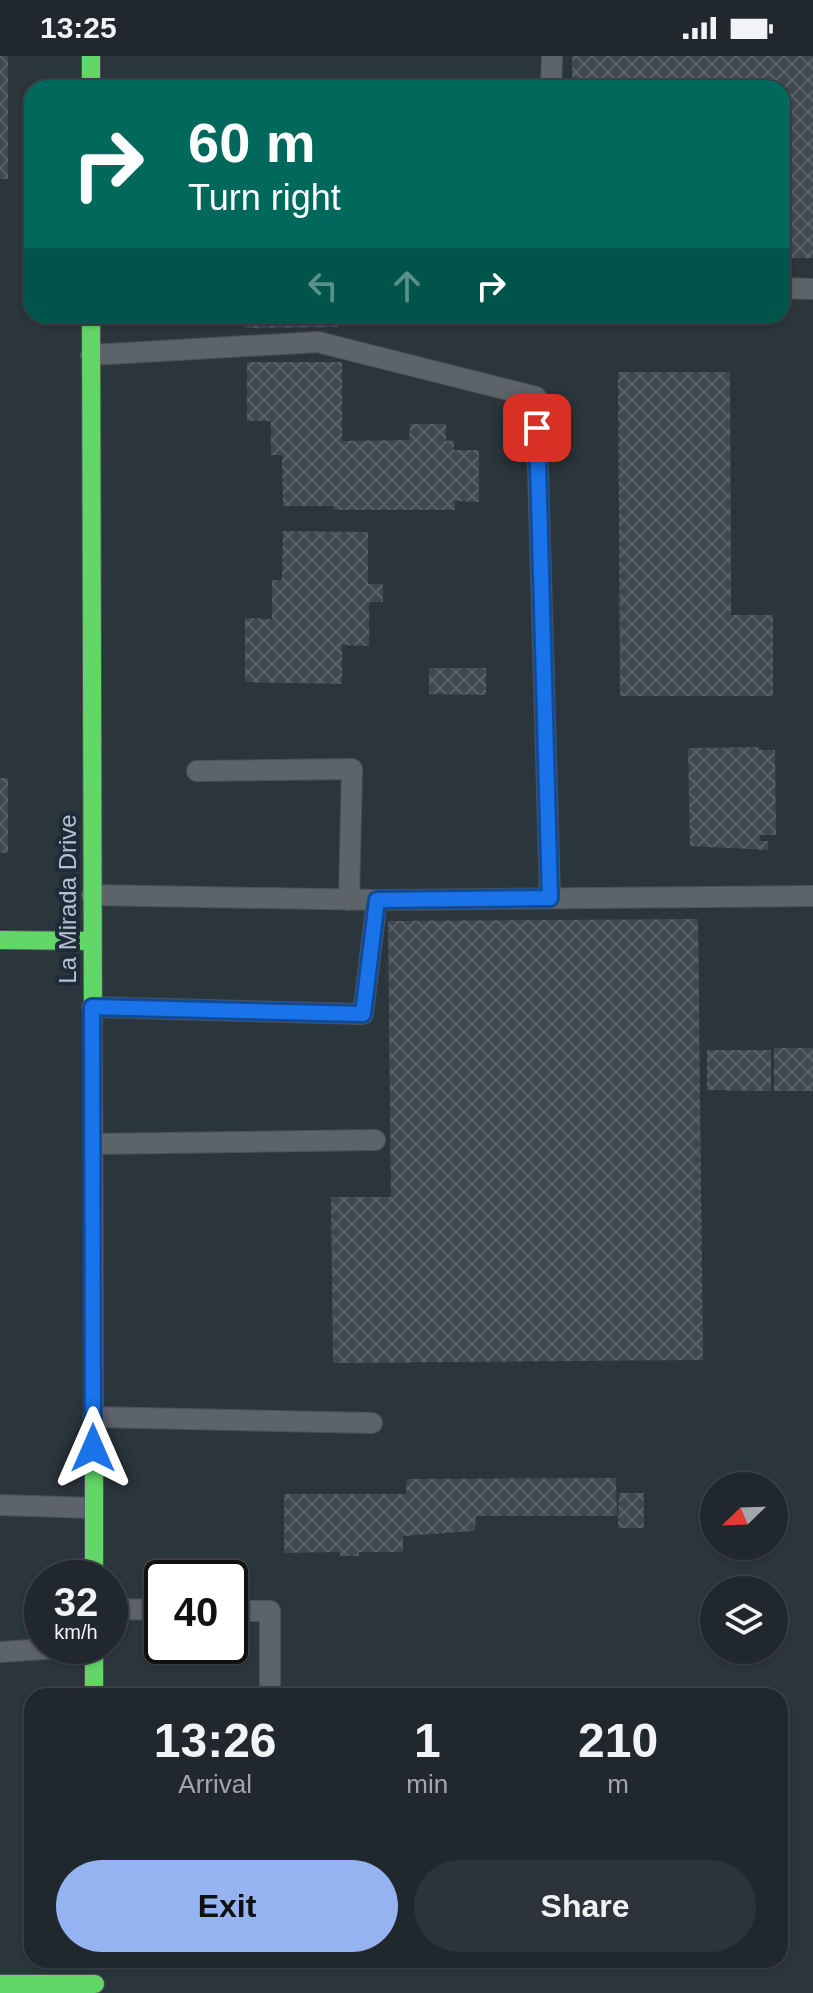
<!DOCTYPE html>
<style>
body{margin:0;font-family:Helvetica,sans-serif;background:#2d3439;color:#f1f3f6;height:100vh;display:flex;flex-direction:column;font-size:30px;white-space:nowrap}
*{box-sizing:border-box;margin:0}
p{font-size:26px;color:#a2a6aa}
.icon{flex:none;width:44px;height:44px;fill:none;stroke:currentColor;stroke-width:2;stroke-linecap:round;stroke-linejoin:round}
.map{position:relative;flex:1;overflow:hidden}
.details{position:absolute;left:24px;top:1632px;width:764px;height:280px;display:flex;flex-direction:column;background:#20282d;border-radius:24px;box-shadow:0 2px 6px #0004,0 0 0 2px #3d4449}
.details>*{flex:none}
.guide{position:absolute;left:24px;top:24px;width:766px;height:244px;border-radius:24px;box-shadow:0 2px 6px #0004,0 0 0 2px #3d4449;background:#00695c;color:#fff;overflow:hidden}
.needle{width:52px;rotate:247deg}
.controls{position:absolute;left:700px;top:1416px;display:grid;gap:16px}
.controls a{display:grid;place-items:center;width:88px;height:88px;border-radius:50%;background:#20282d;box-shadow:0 2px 6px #0004,0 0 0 2px #3d4449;font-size:40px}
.speed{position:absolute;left:24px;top:1504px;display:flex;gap:16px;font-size:40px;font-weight:700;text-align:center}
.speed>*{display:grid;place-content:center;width:104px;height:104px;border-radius:50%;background:#20282d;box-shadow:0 2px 6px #0004,0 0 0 2px #3d4449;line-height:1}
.speed small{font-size:20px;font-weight:400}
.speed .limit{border:4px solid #111;border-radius:12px;background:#fff;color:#111}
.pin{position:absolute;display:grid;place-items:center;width:68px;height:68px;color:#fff;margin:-34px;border-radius:16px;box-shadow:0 4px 12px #0006}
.me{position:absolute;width:88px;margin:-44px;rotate:0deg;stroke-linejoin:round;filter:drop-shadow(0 0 6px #0008)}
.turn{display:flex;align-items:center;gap:28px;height:168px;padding:0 32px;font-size:36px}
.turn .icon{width:104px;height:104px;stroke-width:2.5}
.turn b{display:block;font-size:56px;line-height:68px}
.lanes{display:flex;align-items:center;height:76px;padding:0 32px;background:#0003;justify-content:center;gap:40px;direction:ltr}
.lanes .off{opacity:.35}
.eta{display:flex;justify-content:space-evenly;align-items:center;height:136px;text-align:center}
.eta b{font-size:48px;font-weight:600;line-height:56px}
.action{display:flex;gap:16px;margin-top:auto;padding:16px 32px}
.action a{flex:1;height:92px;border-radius:48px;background:#95b2f1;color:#111;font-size:32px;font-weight:600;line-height:92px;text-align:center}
.action a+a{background:#2d3439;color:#f1f3f6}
.status{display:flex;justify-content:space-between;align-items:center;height:56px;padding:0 40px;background:#20282d;direction:ltr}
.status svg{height:22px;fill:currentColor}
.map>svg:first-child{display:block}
.building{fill:url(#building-cross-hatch)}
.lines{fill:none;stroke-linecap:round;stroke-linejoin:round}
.lane-casing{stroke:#495258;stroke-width:22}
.fast-casing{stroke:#495258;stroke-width:20}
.slow-casing{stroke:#495258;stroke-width:20}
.lane{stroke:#5c6369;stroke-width:20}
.fast{stroke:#63d668;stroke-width:18}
.slow{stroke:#ff974d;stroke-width:18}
.route-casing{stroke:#114b97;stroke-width:20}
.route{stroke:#1a73e8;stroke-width:14}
.labels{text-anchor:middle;stroke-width:8;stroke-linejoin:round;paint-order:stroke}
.street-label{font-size:24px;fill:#b5c2cd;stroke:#1d2c38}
</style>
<div class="status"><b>13:25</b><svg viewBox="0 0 49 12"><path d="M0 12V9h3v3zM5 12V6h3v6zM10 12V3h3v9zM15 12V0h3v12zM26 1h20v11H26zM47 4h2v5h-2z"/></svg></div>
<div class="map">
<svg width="813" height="1937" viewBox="0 0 813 1937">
<defs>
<pattern id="building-cross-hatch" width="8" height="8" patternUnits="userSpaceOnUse" patternTransform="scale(2)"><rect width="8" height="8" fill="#404950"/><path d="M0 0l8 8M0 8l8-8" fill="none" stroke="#596268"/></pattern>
</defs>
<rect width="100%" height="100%" fill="#2b353c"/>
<g class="building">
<rect x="0" y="0" width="8" height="123"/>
<path d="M 572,0 L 813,0 L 813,202 L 782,202 L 782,32 L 572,32 Z"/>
<path d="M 245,260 L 338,260 L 338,271 L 245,272 Z"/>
<path d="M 247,306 L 342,306 L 342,385 L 409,384 L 410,368 L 446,368 L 446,385 L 454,384 L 454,394 L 479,394 L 479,446 L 455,445 L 455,454 L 334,454 L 334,450 L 283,450 L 282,399 L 271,399 L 271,365 L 247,365 Z"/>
<path d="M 618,316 L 730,316 L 731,559 L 773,559 L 773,640 L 620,640 Z"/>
<path d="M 283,475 L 368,476 L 368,528 L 383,528 L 383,546 L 369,546 L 369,590 L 342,589 L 342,628 L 245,626 L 245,562 L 272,563 L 272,524 L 282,524 Z"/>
<path d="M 429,612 L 486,612 L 486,639 L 429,638 Z"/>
<path d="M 759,691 L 759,694 L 775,694 L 776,779 L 760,779 L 760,785 L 768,785 L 768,794 L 690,790 L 688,692 Z"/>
<rect x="0" y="722" width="8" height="75"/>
<path d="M 698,863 L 703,1304 L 333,1307 L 331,1141 L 391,1141 L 388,865 Z"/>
<rect x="774" y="992" width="39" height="43"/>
<path d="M 707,994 L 771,994 L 771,1035 L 707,1034 Z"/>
<path d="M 616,1422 L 617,1460 L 476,1460 L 475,1475 L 403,1480 L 403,1496 L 359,1496 L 359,1500 L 340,1500 L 340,1496 L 284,1497 L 284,1438 L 406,1438 L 407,1423 Z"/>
<path d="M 619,1437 L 644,1437 L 644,1472 L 618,1472 Z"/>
</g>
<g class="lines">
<defs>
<g id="lane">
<path d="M 551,32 L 552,0"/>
<path d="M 782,232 L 813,233"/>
<path d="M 91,299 L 318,286 L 536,341 L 550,842"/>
<path d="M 197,715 L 352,713 L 349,844"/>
<path d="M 92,839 L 377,844 L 363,958 L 92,951"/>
<path d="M 377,844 L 813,840"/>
<path d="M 93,1088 L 375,1084"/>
<path d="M 93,1361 L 372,1367"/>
<path d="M 0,1449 L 93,1452"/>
<path d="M 110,1553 L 162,1554"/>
<path d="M 230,1555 L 270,1555 L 270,1640"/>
<path d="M 0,1596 L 91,1590"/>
</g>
<g id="fast">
<path d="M 91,0 L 91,32"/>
<path d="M 91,260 L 93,979"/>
<path d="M 0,884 L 92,885"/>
<path d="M 94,1380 L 94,1522"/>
<path d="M 94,1590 L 94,1640"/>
<path d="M 0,1928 L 95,1928"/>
</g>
<path id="slow" d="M 93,979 L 94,1380"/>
</defs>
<use href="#lane" class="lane-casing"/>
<use href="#fast" class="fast-casing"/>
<use href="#slow" class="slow-casing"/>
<use href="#lane" class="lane"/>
<use href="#fast" class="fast"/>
<use href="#slow" class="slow"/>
</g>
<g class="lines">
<defs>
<path id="route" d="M 93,1392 L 92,951 L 363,958 L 377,844 L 550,842 L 537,372"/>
</defs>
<use href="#route" class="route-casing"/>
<use href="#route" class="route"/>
</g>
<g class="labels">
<g class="street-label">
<text transform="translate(68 843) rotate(-90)" y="8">La Mirada Drive</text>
</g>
</g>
</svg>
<div class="controls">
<a><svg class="needle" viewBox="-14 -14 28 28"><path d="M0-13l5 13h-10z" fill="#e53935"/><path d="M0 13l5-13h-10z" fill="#a2a6aa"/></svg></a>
<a><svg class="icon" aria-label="layers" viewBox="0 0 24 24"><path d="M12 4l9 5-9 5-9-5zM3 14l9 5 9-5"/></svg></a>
</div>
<div class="speed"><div>32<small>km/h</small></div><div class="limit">40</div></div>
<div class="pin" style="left:537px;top:372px;background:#d93025"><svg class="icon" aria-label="arrive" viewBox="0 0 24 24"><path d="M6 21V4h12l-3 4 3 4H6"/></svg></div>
<svg class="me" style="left:93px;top:1392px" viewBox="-20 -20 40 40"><path d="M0-17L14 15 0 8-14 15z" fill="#1a73e8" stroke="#fff" stroke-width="4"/></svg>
<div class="guide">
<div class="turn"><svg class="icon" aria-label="right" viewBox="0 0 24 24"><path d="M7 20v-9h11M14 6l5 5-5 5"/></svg><div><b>60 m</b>Turn right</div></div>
<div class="lanes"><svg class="icon off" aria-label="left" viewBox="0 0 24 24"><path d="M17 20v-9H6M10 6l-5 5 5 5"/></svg><svg class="icon off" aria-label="ahead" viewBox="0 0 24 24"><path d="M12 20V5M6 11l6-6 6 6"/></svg><svg class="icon" aria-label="right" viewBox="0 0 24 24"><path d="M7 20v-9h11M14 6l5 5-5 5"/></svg></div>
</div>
<section class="details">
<div class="eta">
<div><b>13:26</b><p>Arrival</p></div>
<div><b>1</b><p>min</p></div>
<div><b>210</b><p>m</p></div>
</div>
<div class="action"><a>Exit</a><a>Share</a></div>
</section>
</div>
